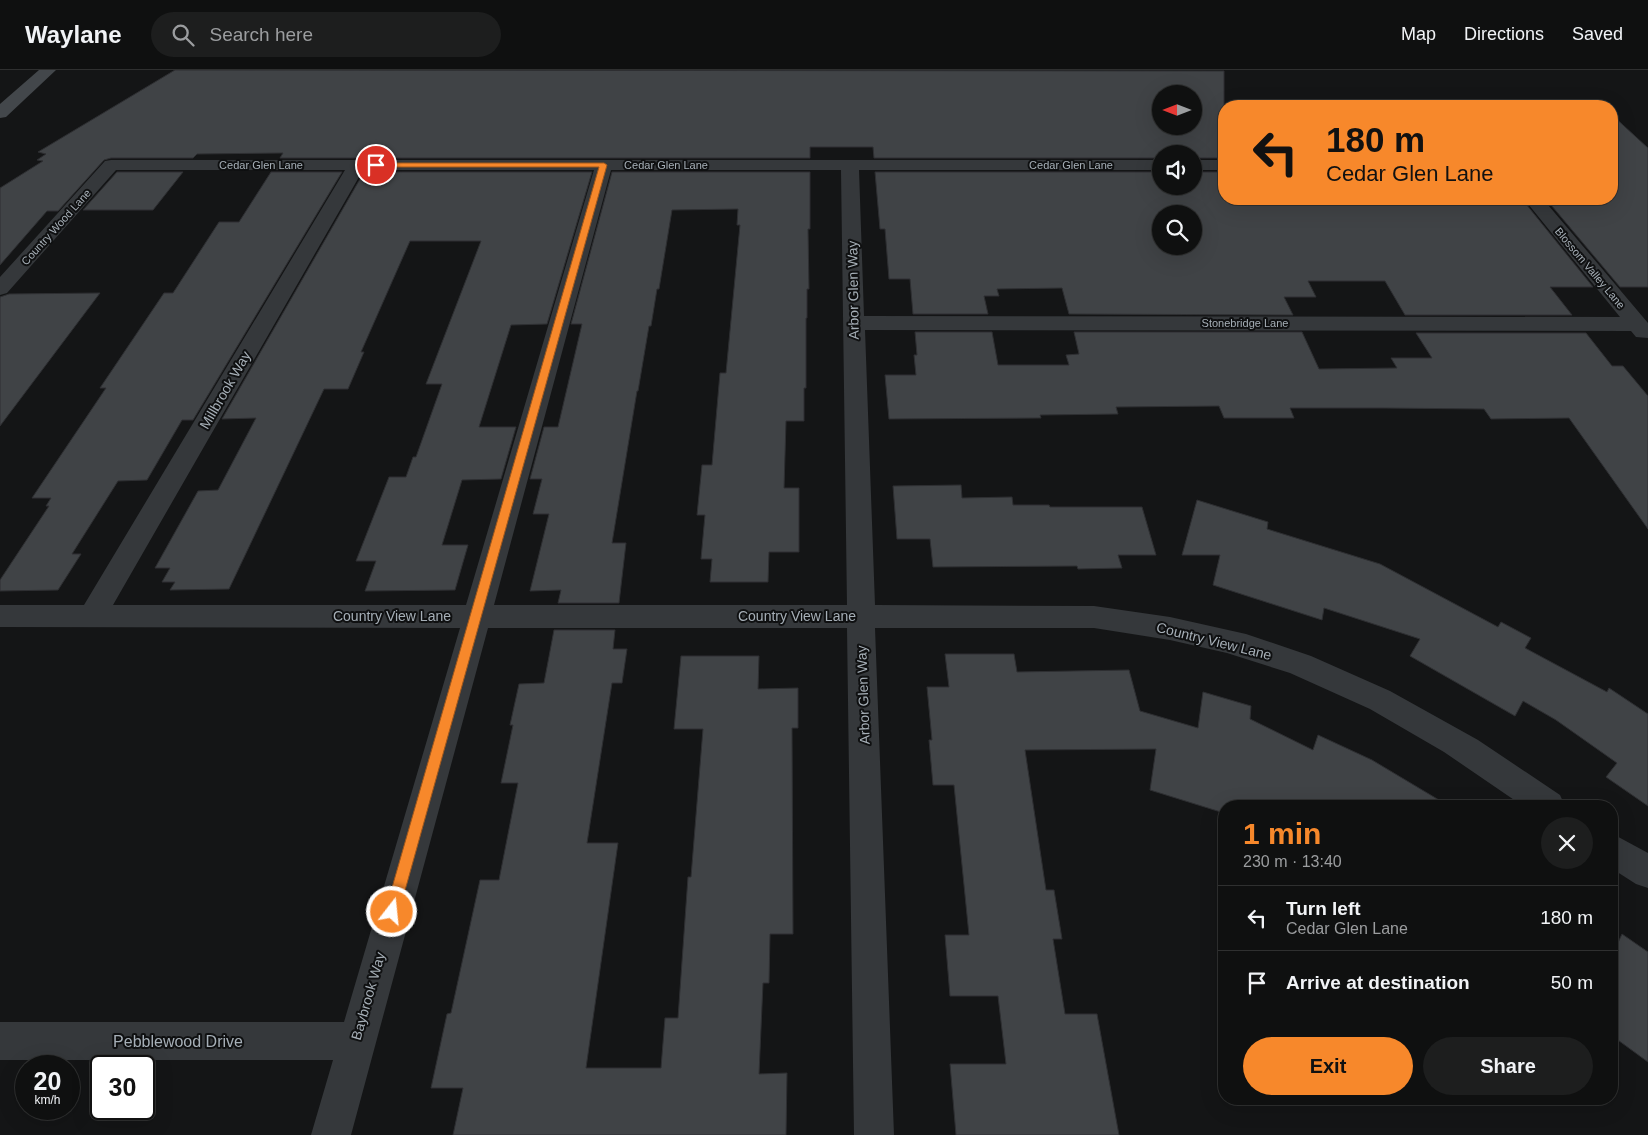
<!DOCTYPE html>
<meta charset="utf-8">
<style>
body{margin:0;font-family:Helvetica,sans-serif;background:#1d1e1e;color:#f1f3f6;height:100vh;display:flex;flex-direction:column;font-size:19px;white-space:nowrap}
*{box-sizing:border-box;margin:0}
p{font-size:16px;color:#9b9d9f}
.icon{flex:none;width:28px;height:28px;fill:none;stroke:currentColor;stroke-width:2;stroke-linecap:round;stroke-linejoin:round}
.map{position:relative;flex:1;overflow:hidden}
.drawer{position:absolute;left:1218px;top:730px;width:400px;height:305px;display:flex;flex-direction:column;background:#0f1010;border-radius:20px;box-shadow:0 5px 20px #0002,0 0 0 1px #2f3030}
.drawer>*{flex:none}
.top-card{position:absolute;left:1218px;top:30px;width:400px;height:105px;border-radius:20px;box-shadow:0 5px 20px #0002,0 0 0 1px #2f3030;background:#f7882b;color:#111;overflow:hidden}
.needle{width:32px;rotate:270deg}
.buttons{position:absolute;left:1152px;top:15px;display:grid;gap:10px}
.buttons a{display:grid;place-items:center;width:50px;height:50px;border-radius:50%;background:#0f1010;box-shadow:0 5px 20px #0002,0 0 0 1px #2f3030;font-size:25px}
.speed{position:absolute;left:15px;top:985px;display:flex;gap:10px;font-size:25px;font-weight:700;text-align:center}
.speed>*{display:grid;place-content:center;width:65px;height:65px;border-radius:50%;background:#0f1010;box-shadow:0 5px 20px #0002,0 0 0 1px #2f3030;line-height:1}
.speed small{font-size:12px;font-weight:400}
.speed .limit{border:2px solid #111;border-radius:8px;background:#fff;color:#111}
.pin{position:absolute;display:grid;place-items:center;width:42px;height:42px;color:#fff;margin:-21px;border:2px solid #fff;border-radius:50%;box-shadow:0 1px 5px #0007}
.me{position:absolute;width:55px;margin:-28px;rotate:16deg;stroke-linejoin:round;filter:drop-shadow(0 0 4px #0008)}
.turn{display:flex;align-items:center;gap:18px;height:105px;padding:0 25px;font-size:22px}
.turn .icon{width:65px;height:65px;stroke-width:2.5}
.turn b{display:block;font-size:35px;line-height:42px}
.round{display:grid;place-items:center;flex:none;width:52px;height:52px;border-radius:26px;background:#1d1e1e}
.overview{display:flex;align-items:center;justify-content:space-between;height:85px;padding:0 25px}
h1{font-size:30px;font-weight:600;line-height:38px;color:#f7882b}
.button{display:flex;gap:10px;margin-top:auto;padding:10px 25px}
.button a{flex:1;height:58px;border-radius:30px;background:#f7882b;color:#111;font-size:20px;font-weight:600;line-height:58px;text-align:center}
.button a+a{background:#1d1e1e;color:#f1f3f6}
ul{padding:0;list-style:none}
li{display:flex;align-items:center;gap:15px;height:65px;padding:0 25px;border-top:1px solid #2f3030}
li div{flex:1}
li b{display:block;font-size:19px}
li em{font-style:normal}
header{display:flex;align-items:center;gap:30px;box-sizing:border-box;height:70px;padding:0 25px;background:#0f1010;border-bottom:1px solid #2f3030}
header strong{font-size:24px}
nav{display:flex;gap:28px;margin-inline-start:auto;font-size:18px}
.search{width:350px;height:45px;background:#1d1e1e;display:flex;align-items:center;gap:12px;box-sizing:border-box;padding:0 18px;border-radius:28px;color:#9b9d9f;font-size:19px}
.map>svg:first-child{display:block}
.building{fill:#404346;stroke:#2e2f32;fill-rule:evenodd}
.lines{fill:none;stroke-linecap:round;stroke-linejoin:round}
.street{fill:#35383b;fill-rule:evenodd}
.secondary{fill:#43474b;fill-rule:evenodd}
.route{fill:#f7882b;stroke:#a1581c}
.labels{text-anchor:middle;stroke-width:4;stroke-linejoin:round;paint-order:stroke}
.far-street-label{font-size:11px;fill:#a6afb7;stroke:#0f1011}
.street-label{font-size:14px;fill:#a6afb7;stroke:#0f1011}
.near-street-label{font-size:16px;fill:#a6afb7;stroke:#0f1011}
</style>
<header>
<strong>Waylane</strong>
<div class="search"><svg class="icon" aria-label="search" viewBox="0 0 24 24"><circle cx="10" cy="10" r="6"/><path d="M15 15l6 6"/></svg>Search here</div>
<nav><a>Map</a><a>Directions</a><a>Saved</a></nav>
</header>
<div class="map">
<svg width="1648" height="1065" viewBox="0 0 1648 1065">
<rect width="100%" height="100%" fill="#141516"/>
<g class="building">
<path d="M 175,0 L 1224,1 L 1224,88 L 1194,88 L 1194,84 L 1161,84 L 1161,88 L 874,88 L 873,77 L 810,77 L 810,88 L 280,88 L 283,83 L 197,84 L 193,88 L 111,88 L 104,90 L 58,141 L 47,141 L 0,195 L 0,118 L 43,91 L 37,90 L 46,84 L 38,82 ZM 1161,24 L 1194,24 L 1194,56 L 1161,56 Z"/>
<path d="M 1611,44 L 1648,78 L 1648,217 L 1620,217 L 1546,129 L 1611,129 Z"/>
<path d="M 117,102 L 183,102 L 153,140 L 83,140 Z"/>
<path d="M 271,102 L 342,102 L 193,350 L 182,350 L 147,410 L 118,411 L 72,484 L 81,484 L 58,520 L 0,521 L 0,510 L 49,436 L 46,436 L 51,428 L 32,428 L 106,318 L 100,318 L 164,223 L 173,223 L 219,152 L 239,152 Z"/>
<path d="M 364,102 L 592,102 L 547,254 L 511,255 L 479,357 L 516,357 L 501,409 L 462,410 L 442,475 L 468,475 L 455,520 L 365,521 L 376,491 L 356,491 L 389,407 L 406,407 L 413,387 L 416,387 L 442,314 L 426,314 L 481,171 L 410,171 L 361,282 L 364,282 L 348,319 L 324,319 L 229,519 L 170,520 L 175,512 L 162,512 L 170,498 L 155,498 L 198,421 L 218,420 L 256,348 L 222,349 Z"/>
<path d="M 612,102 L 810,102 L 810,159 L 808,159 L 809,219 L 807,219 L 807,248 L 806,248 L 806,318 L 804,318 L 804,351 L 786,351 L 784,418 L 799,418 L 799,482 L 769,482 L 768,512 L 710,512 L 712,489 L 701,489 L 705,445 L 697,445 L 702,395 L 712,395 L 720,303 L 726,303 L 740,155 L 737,155 L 738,139 L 672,140 L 659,219 L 657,219 L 651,256 L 649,256 L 638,321 L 637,321 L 612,473 L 626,473 L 619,533 L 558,533 L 561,520 L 530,521 L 549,444 L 533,444 L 542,409 L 530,409 L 544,357 L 558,357 L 582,254 L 571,254 Z"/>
<path d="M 875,102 L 1161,102 L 1161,116 L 1194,116 L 1194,102 L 1224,102 L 1224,129 L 1522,129 L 1593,217 L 1550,217 L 1572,245 L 1405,245 L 1385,211 L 1308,211 L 1316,227 L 1284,227 L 1293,245 L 1069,244 L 1062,218 L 997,219 L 999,226 L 984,226 L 988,244 L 913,244 L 910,209 L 889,209 L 885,159 L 880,159 ZM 1161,144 L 1194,144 L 1194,176 L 1161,176 Z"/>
<path d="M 100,223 L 0,356 L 0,227 L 9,224 Z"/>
<path d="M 915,262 L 992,262 L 998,295 L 1069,295 L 1066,285 L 1079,284 L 1074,262 L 1302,262 L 1319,299 L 1397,298 L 1391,288 L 1432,288 L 1416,263 L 1586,263 L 1612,296 L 1623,296 L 1648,326 L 1648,459 L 1569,348 L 1491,349 L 1484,339 L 1384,338 L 1290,338 L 1294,348 L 1224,348 L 1219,336 L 1116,337 L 1118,344 L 1040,345 L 1041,348 L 889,349 L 885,305 L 916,305 L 914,285 L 917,285 Z"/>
<path d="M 961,415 L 962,428 L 1012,427 L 1013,435 L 1049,435 L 1050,437 L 1142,437 L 1156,485 L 1118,485 L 1122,498 L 1078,499 L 1077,496 L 933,497 L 930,469 L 897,469 L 893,416 Z"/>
<path d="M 1197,430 L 1268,452 L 1267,459 L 1380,494 L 1498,557 L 1501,552 L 1531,568 L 1525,578 L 1607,622 L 1609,618 L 1648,644 L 1648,736 L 1606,707 L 1617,693 L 1556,650 L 1523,631 L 1515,646 L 1410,586 L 1420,569 L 1324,538 L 1322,550 L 1213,515 L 1220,485 L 1182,485 Z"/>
<path d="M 554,560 L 615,560 L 613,579 L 627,579 L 622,613 L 612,613 L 587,773 L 618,773 L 586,998 L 661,998 L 665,948 L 678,948 L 688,807 L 691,807 L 703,659 L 674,659 L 681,586 L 759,586 L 758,619 L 798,618 L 798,658 L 792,658 L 793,864 L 770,864 L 769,913 L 763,913 L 759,1004 L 787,1003 L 786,1065 L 453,1065 L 463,1018 L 431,1018 L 447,944 L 451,943 L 480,810 L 499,810 L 518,713 L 501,713 L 513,655 L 510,655 L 519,614 L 544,613 Z"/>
<path d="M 945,584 L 1014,584 L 1017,602 L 1129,600 L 1140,641 L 1198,658 L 1203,622 L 1251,636 L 1250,649 L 1313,680 L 1318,665 L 1372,690 L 1449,736 L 1224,736 L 1224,743 L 1150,720 L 1156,679 L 1025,680 L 1046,820 L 1054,820 L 1062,869 L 1053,869 L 1065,944 L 1097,944 L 1119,1065 L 956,1065 L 950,994 L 1006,994 L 998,926 L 950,926 L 945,865 L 969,865 L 954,715 L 933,715 L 929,670 L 932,670 L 927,617 L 949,617 Z"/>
<path d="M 1622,864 L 1648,882 L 1648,992 L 1611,965 L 1611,888 Z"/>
</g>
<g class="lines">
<g class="street">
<path d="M 111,90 L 1161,90 L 1161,100 L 859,100 L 864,246 L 1620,247 L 1524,129 L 1543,129 L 1648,253 L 1648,268 L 1636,267 L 1631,261 L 865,260 L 875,535 L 1094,536 L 1170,547 L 1246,564 L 1311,586 L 1390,621 L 1478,670 L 1560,725 L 1565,736 L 1523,736 L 1444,682 L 1370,639 L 1290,603 L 1227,583 L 1170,570 L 1094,558 L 875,558 L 894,1065 L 854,1065 L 847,558 L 488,558 L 351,1065 L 311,1065 L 333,990 L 0,990 L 0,952 L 344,952 L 460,558 L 0,557 L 0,535 L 84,535 L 345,100 L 116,100 L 7,223 L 0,225 L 0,207 L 105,91 ZM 363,100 L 594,100 L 466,535 L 113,535 ZM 611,100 L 841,100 L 847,535 L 494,535 Z"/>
<rect x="1194" y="90" width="30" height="10"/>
<path d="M 1611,763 L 1648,783 L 1648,818 L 1636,814 L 1611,798 Z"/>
</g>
<path class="secondary" d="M 39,0 L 56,0 L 6,47 L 0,48 L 0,34 Z"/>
</g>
<path class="route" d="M 373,93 L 604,93 L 607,95 L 399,842 L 397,847 L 392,849 L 387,847 L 385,842 L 599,97 L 376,97 L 372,95 Z"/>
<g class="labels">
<g class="far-street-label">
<text x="261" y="99">Cedar Glen Lane</text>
<text x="666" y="99">Cedar Glen Lane</text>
<text x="1071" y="99">Cedar Glen Lane</text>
<text transform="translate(56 157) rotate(-48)" y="4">Country Wood Lane</text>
<text transform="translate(1590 198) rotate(50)" y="4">Blossom Valley Lane</text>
<text x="1245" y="257">Stonebridge Lane</text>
</g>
<g class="street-label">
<text transform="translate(853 220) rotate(-91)" y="5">Arbor Glen Way</text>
<text transform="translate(225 320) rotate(-60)" y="5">Millbrook Way</text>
<text x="392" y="551">Country View Lane</text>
<text x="797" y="551">Country View Lane</text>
<text transform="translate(1214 571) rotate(14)" y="5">Country View Lane</text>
<text transform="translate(863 625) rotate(-92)" y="5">Arbor Glen Way</text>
<text transform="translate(368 926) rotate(-74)" y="5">Baybrook Way</text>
</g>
<g class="near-street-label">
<text x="178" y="977">Pebblewood Drive</text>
</g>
</g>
</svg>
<div class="buttons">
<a><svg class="needle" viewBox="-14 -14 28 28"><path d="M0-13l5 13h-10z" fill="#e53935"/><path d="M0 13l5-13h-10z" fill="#9b9d9f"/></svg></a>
<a><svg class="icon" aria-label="sound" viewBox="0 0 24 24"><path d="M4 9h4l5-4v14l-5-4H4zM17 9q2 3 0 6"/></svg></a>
<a><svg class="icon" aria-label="search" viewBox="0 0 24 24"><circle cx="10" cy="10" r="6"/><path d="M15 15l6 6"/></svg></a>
</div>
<div class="speed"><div>20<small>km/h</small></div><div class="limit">30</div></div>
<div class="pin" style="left:376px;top:95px;background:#d93025"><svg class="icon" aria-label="arrive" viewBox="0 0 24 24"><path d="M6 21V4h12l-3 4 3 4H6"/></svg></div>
<svg class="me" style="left:392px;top:842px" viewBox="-20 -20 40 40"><circle r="17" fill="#f7882b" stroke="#fff" stroke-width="3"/><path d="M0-11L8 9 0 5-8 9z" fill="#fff"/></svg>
<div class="top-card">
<div class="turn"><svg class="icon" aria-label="left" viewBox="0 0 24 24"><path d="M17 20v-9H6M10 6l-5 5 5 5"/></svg><div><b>180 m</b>Cedar Glen Lane</div></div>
</div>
<section class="drawer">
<div class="overview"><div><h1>1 min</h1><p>230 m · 13:40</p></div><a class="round"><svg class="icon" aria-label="close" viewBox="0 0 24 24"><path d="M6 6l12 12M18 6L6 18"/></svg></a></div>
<ul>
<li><svg class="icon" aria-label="left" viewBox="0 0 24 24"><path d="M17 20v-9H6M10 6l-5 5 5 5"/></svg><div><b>Turn left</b><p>Cedar Glen Lane</p></div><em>180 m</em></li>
<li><svg class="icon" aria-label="arrive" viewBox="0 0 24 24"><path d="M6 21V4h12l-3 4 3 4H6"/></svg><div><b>Arrive at destination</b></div><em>50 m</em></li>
</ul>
<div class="button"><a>Exit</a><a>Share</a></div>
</section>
</div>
